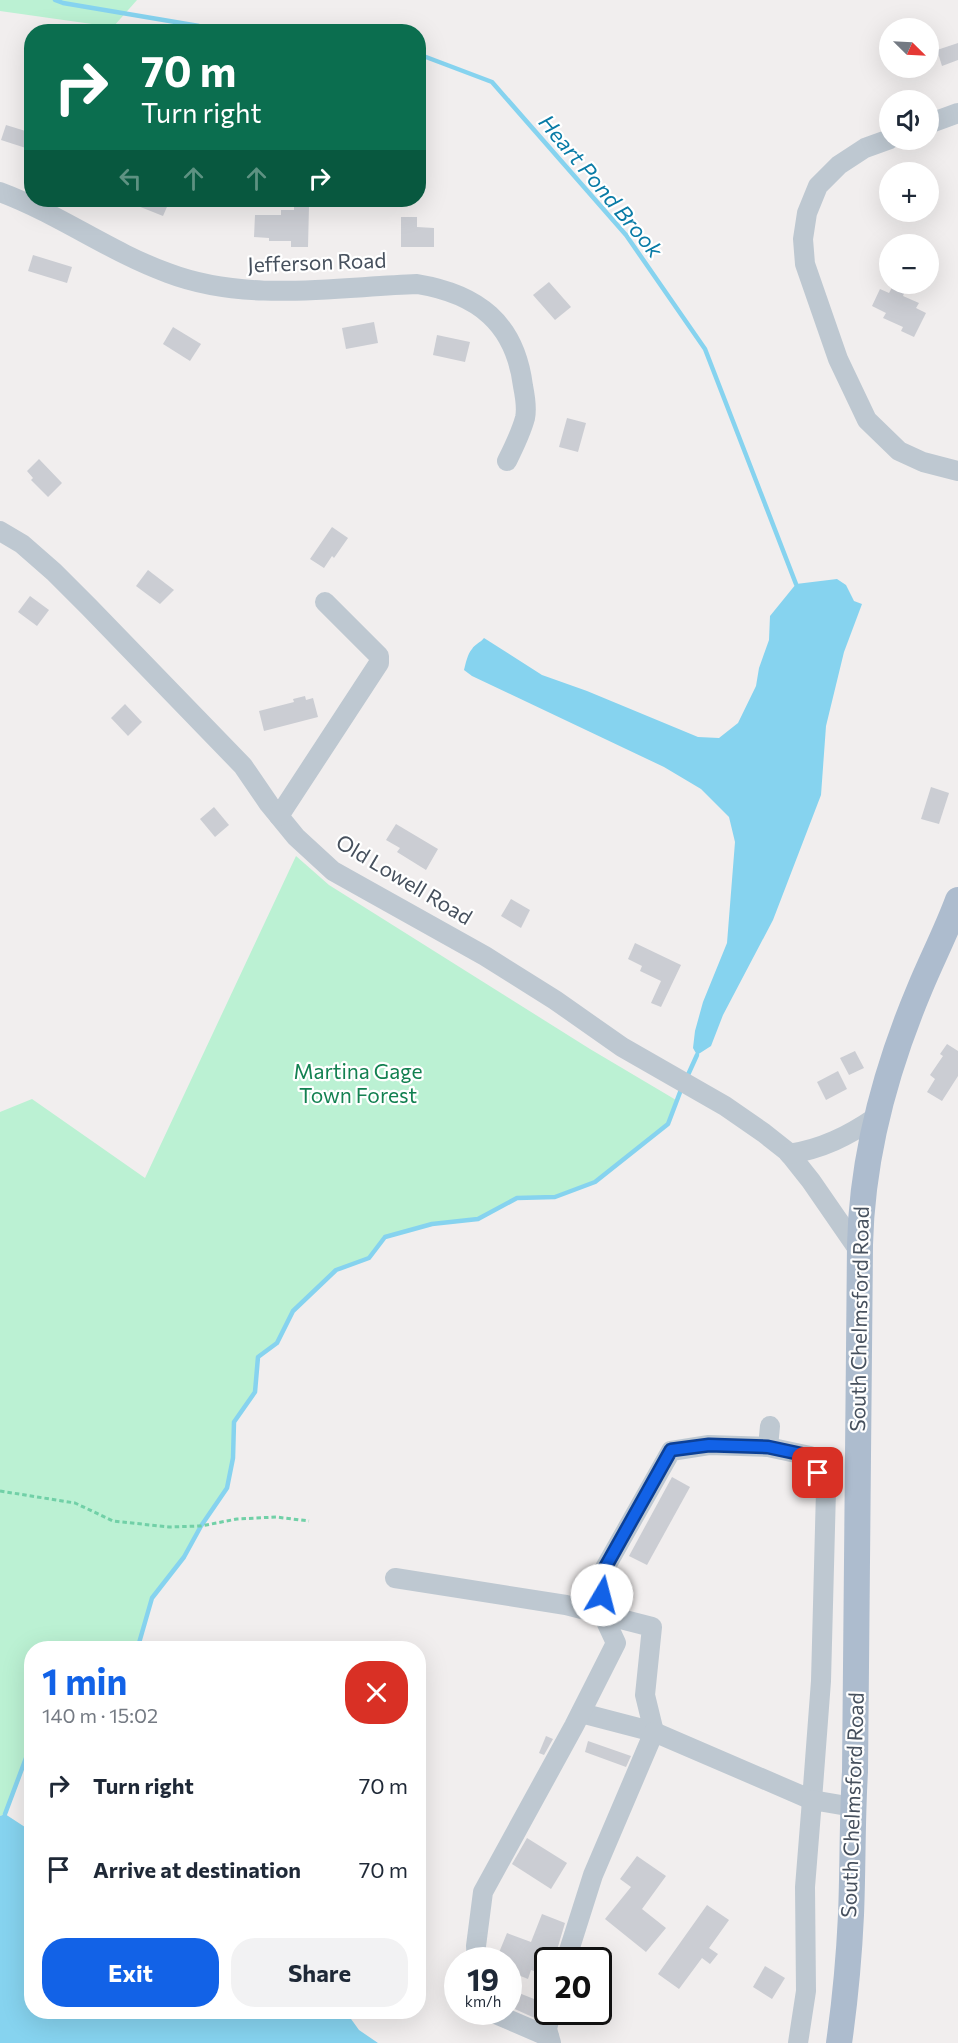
<!DOCTYPE html>
<meta charset="utf-8">
<style>
body{margin:0;font-family:Commissioner,sans-serif;background:#f2f2f3;color:#1f2937;height:100vh;display:flex;flex-direction:column;font-size:22px;white-space:nowrap}
*{box-sizing:border-box;margin:0}
p{font-size:20px;color:#747a83}
.icon{flex:none;width:33px;height:33px;fill:none;stroke:currentColor;stroke-width:2;stroke-linecap:round;stroke-linejoin:round}
.map{position:relative;flex:1;overflow:hidden}
.details{position:absolute;left:24px;top:1641px;width:402px;height:378px;display:flex;flex-direction:column;background:#fff;border-radius:24px;box-shadow:0 6px 24px #0002}
.details>*{flex:none}
.hud{position:absolute;left:24px;top:24px;width:402px;height:183px;border-radius:24px;box-shadow:0 6px 24px #0002;background:#0b6e4f;color:#fff;overflow:hidden}
.needle{width:39px;rotate:114deg}
.controls{position:absolute;left:879px;top:18px;display:grid;gap:12px}
.controls a{display:grid;place-items:center;width:60px;height:60px;border-radius:50%;background:#fff;box-shadow:0 6px 24px #0002;font-size:30px}
.speed{position:absolute;left:444px;top:1947px;display:flex;gap:12px;font-size:30px;font-weight:700;text-align:center}
.speed>*{display:grid;place-content:center;width:78px;height:78px;border-radius:50%;background:#fff;box-shadow:0 6px 24px #0002;line-height:1}
.speed small{font-size:15px;font-weight:400}
.speed .limit{border:3px solid #111;border-radius:9px;background:#fff;color:#111}
.pin{position:absolute;display:grid;place-items:center;width:51px;height:51px;color:#fff;margin:-26px;border-radius:12px;box-shadow:0 3px 9px #0006}
.me{position:absolute;width:66px;margin:-33px;rotate:8deg;stroke-linejoin:round;filter:drop-shadow(0 0 4px #0008)}
.turn{display:flex;align-items:center;gap:21px;height:126px;padding:0 18px;font-size:27px}
.turn .icon{width:78px;height:78px;stroke-width:2.5}
.turn b{display:block;font-size:42px;line-height:51px}
.lanes{display:flex;align-items:center;height:57px;padding:0 18px;background:#0003;justify-content:center;gap:30px;direction:ltr}
.lanes .off{opacity:.35}
.round{display:grid;place-items:center;flex:none;width:63px;height:63px;border-radius:24px;background:#f2f2f3}
.overview{display:flex;align-items:center;justify-content:space-between;height:102px;padding:0 18px}
h1{font-size:36px;font-weight:700;line-height:45px;color:#1262e7}
.cta{display:flex;gap:12px;margin-top:auto;padding:12px 18px}
.cta a{flex:1;height:69px;border-radius:24px;background:#1262e7;color:#fff;font-size:24px;font-weight:700;line-height:69px;text-align:center}
.cta a+a{background:#f2f2f3;color:#1f2937}
ul{padding:0;list-style:none}
li{display:flex;align-items:center;gap:18px;height:84px;padding:0 18px}
li div{flex:1}
li b{display:block;font-size:22px}
li em{font-style:normal}
.map>svg:first-child{display:block}
.green{fill:#bbf1d3}
.water{fill:#86d3ef}
.lines{fill:none;stroke-linecap:round;stroke-linejoin:round}
.stream{stroke:#86d3ef;stroke-width:4.5}
.building{fill:#cbcdd3}
.path{stroke:#71d0a7;stroke-width:3;stroke-dasharray:4.5 3;stroke-linecap:butt}
.minor{stroke:#bec8d1;stroke-width:20}
.major{stroke:#adbcce;stroke-width:26}
.route-casing{stroke:#0c4096;stroke-width:15}
.route{stroke:#1262e7;stroke-width:10}
.labels{text-anchor:middle;stroke-width:4.5;stroke-linejoin:round;paint-order:stroke}
.street-label{font-size:21px;fill:#46505d;stroke:#fff}
.park-label{font-size:21px;fill:#138151;stroke:#fff}
.water-label{font-size:22px;font-style:italic;fill:#087ba6;stroke:#fff}
</style>
<div class="map">
<svg width="958" height="2043" viewBox="0 0 958 2043">
<rect width="100%" height="100%" fill="#f1eeee"/>
<g class="green">
<path d="M 0,0 L 137,0 L 113,27 L 0,11 Z"/>
<path d="M 296,856 L 329,885 L 590,1049 L 676,1100 L 668,1124 L 595,1182 L 555,1197 L 517,1198 L 478,1219 L 432,1224 L 385,1237 L 369,1258 L 336,1270 L 293,1311 L 277,1343 L 258,1357 L 255,1392 L 234,1422 L 233,1458 L 227,1488 L 201,1526 L 184,1557 L 152,1598 L 139,1643 L 130,1648 L 32,1648 L 31,1742 L 5,1814 L 0,1816 L 0,1112 L 32,1099 L 145,1178 Z"/>
</g>
<g class="water">
<path d="M 837,579 L 846,585 L 854,601 L 862,604 L 844,652 L 826,726 L 821,795 L 773,920 L 723,1015 L 711,1046 L 697,1055 L 693,1048 L 695,1031 L 703,1002 L 727,943 L 735,842 L 729,817 L 701,789 L 664,767 L 472,676 L 464,670 C 466,663 467,655 472,649 C 475,644 480,643 484,638 L 542,675 L 587,691 L 698,737 L 719,738 L 738,723 L 756,686 L 759,668 L 769,640 L 770,616 L 796,584 Z"/>
<path d="M 5,1814 L 31,1831 L 32,2012 L 346,2012 L 359,2030 L 378,2043 L 0,2043 L 0,1816 Z"/>
</g>
<g class="lines">
<g class="stream">
<path d="M 55,0 L 63,3 L 199,26 L 257,32"/>
<path d="M 418,54 L 492,82 L 626,235 L 705,349 L 796,584"/>
<path d="M 687,1077 L 697,1055"/>
<path d="M 130,1648 L 139,1643 L 152,1598 L 184,1557 L 201,1526 L 227,1488 L 233,1458 L 234,1422 L 255,1392 L 258,1357 L 277,1343 L 293,1311 L 336,1270 L 369,1258 L 385,1237 L 432,1224 L 478,1219 L 517,1198 L 555,1197 L 595,1182 L 668,1124 L 682,1087"/>
<path d="M 5,1814 L 32,1742"/>
</g>
</g>
<g class="building">
<path d="M 958,43 L 958,60 L 942,66 L 937,50 Z"/>
<path d="M 6,125 L 32,133 L 32,150 L 1,140 Z"/>
<path d="M 123,200 L 170,200 L 163,216 Z"/>
<path d="M 294,206 L 309,206 L 308,247 L 291,247 L 291,241 L 269,241 L 269,238 L 254,237 L 255,215 L 281,215 L 281,210 L 294,210 Z"/>
<path d="M 401,217 L 417,217 L 417,227 L 434,228 L 434,247 L 401,247 Z"/>
<path d="M 33,255 L 72,267 L 67,283 L 28,271 Z"/>
<path d="M 549,282 L 571,307 L 555,320 L 533,295 Z"/>
<path d="M 894,284 L 906,288 L 903,296 L 919,303 L 916,308 L 926,313 L 914,337 L 901,331 L 903,327 L 883,318 L 886,313 L 872,306 L 880,289 L 889,293 Z"/>
<path d="M 374,322 L 378,343 L 346,349 L 342,328 Z"/>
<path d="M 173,327 L 201,344 L 190,361 L 163,344 Z"/>
<path d="M 437,335 L 470,342 L 465,362 L 433,355 Z"/>
<path d="M 567,418 L 586,423 L 578,452 L 559,447 Z"/>
<path d="M 39,459 L 62,483 L 48,497 L 31,480 L 33,478 L 27,471 Z"/>
<path d="M 332,527 L 348,538 L 334,558 L 332,556 L 324,568 L 310,559 Z"/>
<path d="M 148,570 L 174,590 L 160,604 L 136,586 Z"/>
<path d="M 30,596 L 49,610 L 37,626 L 18,612 Z"/>
<path d="M 305,696 L 306,700 L 313,698 L 318,717 L 264,731 L 259,711 L 294,702 L 293,699 Z"/>
<path d="M 125,704 L 142,722 L 128,736 L 111,718 Z"/>
<path d="M 931,787 L 949,793 L 939,824 L 921,819 Z"/>
<path d="M 214,807 L 229,825 L 215,837 L 200,819 Z"/>
<path d="M 396,824 L 438,849 L 426,870 L 397,852 L 400,848 L 386,840 Z"/>
<path d="M 511,899 L 530,910 L 521,928 L 501,916 Z"/>
<path d="M 635,943 L 681,965 L 661,1007 L 651,1003 L 661,981 L 640,971 L 642,966 L 628,959 Z"/>
<path d="M 947,1044 L 958,1051 L 958,1076 L 942,1101 L 927,1092 L 935,1079 L 930,1075 L 943,1056 L 940,1054 Z"/>
<path d="M 855,1051 L 864,1068 L 849,1075 L 840,1058 Z"/>
<path d="M 838,1071 L 847,1089 L 826,1100 L 817,1082 Z"/>
<path d="M 672,1477 L 690,1487 L 647,1565 L 629,1556 Z"/>
<path d="M 546,1736 L 553,1739 L 544,1755 L 539,1753 Z"/>
<path d="M 588,1741 L 631,1756 L 626,1767 L 585,1752 Z"/>
<path d="M 527,1838 L 567,1863 L 551,1889 L 512,1864 Z"/>
<path d="M 637,1856 L 666,1876 L 642,1909 L 666,1928 L 646,1952 L 605,1919 L 631,1887 L 620,1879 Z"/>
<path d="M 707,1905 L 729,1920 L 709,1948 L 718,1954 L 710,1964 L 702,1958 L 679,1989 L 658,1974 Z"/>
<path d="M 542,1914 L 565,1923 L 554,1960 L 548,1960 L 548,1976 L 531,1970 L 528,1979 L 508,1971 L 508,1960 L 496,1960 L 507,1933 L 531,1942 Z"/>
<path d="M 765,1966 L 785,1978 L 772,1999 L 753,1987 Z"/>
<path d="M 514,1991 L 544,2003 L 540,2009 L 537,2019 L 508,2006 Z"/>
</g>
<g class="lines">
<path class="path" d="M 0,1491 L 75,1503 L 113,1521 L 169,1527 L 201,1526 L 237,1519 L 276,1517 L 309,1521"/>
<g class="minor">
<path d="M 928,124 L 958,113"/>
<path d="M 890,139 L 865,148 L 839,165 L 818,186 L 807,213 L 803,239 L 805,264 L 838,359 L 867,420 L 899,451 L 923,462 L 958,471"/>
<path d="M 0,192 C 59,214 110,252 168,273 C 247,303 335,287 417,284 C 478,294 515,323 523,386 C 525,396 527,409 525,418 C 521,433 514,447 507,461"/>
<path d="M 0,531 L 22,544 L 54,572 L 89,607 L 243,766 L 269,804 L 296,837 L 333,871 L 485,956 L 555,1000 L 622,1047 L 725,1106 L 764,1133 L 788,1152 L 811,1181 L 860,1252"/>
<path d="M 279,816 L 379,663 L 379,656 L 325,602"/>
<path d="M 789,1154 C 822,1149 848,1136 876,1117"/>
<path d="M 768,1447 L 770,1426"/>
<path d="M 395,1578 L 566,1605 L 652,1627 L 645,1695 L 654,1732 L 581,1713"/>
<path d="M 477,1960 L 476,1946 L 483,1892 L 574,1726 L 616,1643 L 603,1615 L 601,1575 L 671,1451 L 709,1445 L 768,1447 L 810,1456 L 826,1490 L 821,1681 L 812,1800 L 654,1732 L 593,1875 L 566,1960"/>
<path d="M 491,2012 L 549,2037"/>
<path d="M 551,2043 L 547,2029 L 551,2012"/>
<path d="M 798,2043 L 806,1991 L 805,1887 L 812,1800 L 853,1807"/>
</g>
<path class="major" d="M 839,2043 C 845,2001 849,1958 851,1915 C 853,1867 852,1820 855,1772 L 860,1245 C 862,1155 885,1071 920,988 C 932,959 947,930 958,900"/>
</g>
<g class="lines">
<defs>
<path id="route" d="M 602,1595 L 601,1575 L 671,1450 L 709,1445 L 768,1447 L 810,1456 L 818,1473"/>
</defs>
<use href="#route" class="route-casing"/>
<use href="#route" class="route"/>
</g>
<g class="labels">
<g class="street-label">
<text transform="translate(317 263) rotate(-2)" y="7">Jefferson Road</text>
<text transform="translate(404 880) rotate(31)" y="7">Old Lowell Road</text>
<text transform="translate(860 1319) rotate(-89)" y="7">South Chelmsford Road</text>
<text transform="translate(853 1805) rotate(-88)" y="7">South Chelmsford Road</text>
</g>
<g class="park-label">
<text x="358" y="1079">Martina Gage<tspan x="358" dy="24">Town Forest</tspan></text>
</g>
<g class="water-label">
<text transform="translate(601 186) rotate(50)" y="8">Heart Pond Brook</text>
</g>
</g>
</svg>
<div class="controls">
<a><svg class="needle" viewBox="-14 -14 28 28"><path d="M0-13l5 13h-10z" fill="#e53935"/><path d="M0 13l5-13h-10z" fill="#747a83"/></svg></a>
<a><svg class="icon" aria-label="sound" viewBox="0 0 24 24"><path d="M4 9h4l5-4v14l-5-4H4zM17 9q2 3 0 6"/></svg></a>
<a>+</a>
<a>−</a>
</div>
<div class="speed"><div>19<small>km/h</small></div><div class="limit">20</div></div>
<div class="pin" style="left:818px;top:1473px;background:#d93025"><svg class="icon" aria-label="arrive" viewBox="0 0 24 24"><path d="M6 21V4h12l-3 4 3 4H6"/></svg></div>
<svg class="me" style="left:602px;top:1595px" viewBox="-20 -20 40 40"><circle r="19" fill="#fff"/><path d="M0-13L10 11 0 6-10 11z" fill="#1262e7"/></svg>
<div class="hud">
<div class="turn"><svg class="icon" aria-label="right" viewBox="0 0 24 24"><path d="M7 20v-9h11M14 6l5 5-5 5"/></svg><div><b>70 m</b>Turn right</div></div>
<div class="lanes"><svg class="icon off" aria-label="left" viewBox="0 0 24 24"><path d="M17 20v-9H6M10 6l-5 5 5 5"/></svg><svg class="icon off" aria-label="ahead" viewBox="0 0 24 24"><path d="M12 20V5M6 11l6-6 6 6"/></svg><svg class="icon off" aria-label="ahead" viewBox="0 0 24 24"><path d="M12 20V5M6 11l6-6 6 6"/></svg><svg class="icon" aria-label="right" viewBox="0 0 24 24"><path d="M7 20v-9h11M14 6l5 5-5 5"/></svg></div>
</div>
<section class="details">
<div class="overview"><div><h1>1 min</h1><p>140 m · 15:02</p></div><a class="round" style="background:#d93025;color:#fff"><svg class="icon" aria-label="close" viewBox="0 0 24 24"><path d="M6 6l12 12M18 6L6 18"/></svg></a></div>
<ul>
<li><svg class="icon" aria-label="right" viewBox="0 0 24 24"><path d="M7 20v-9h11M14 6l5 5-5 5"/></svg><div><b>Turn right</b></div><em>70 m</em></li>
<li><svg class="icon" aria-label="arrive" viewBox="0 0 24 24"><path d="M6 21V4h12l-3 4 3 4H6"/></svg><div><b>Arrive at destination</b></div><em>70 m</em></li>
</ul>
<div class="cta"><a>Exit</a><a>Share</a></div>
</section>
</div>
